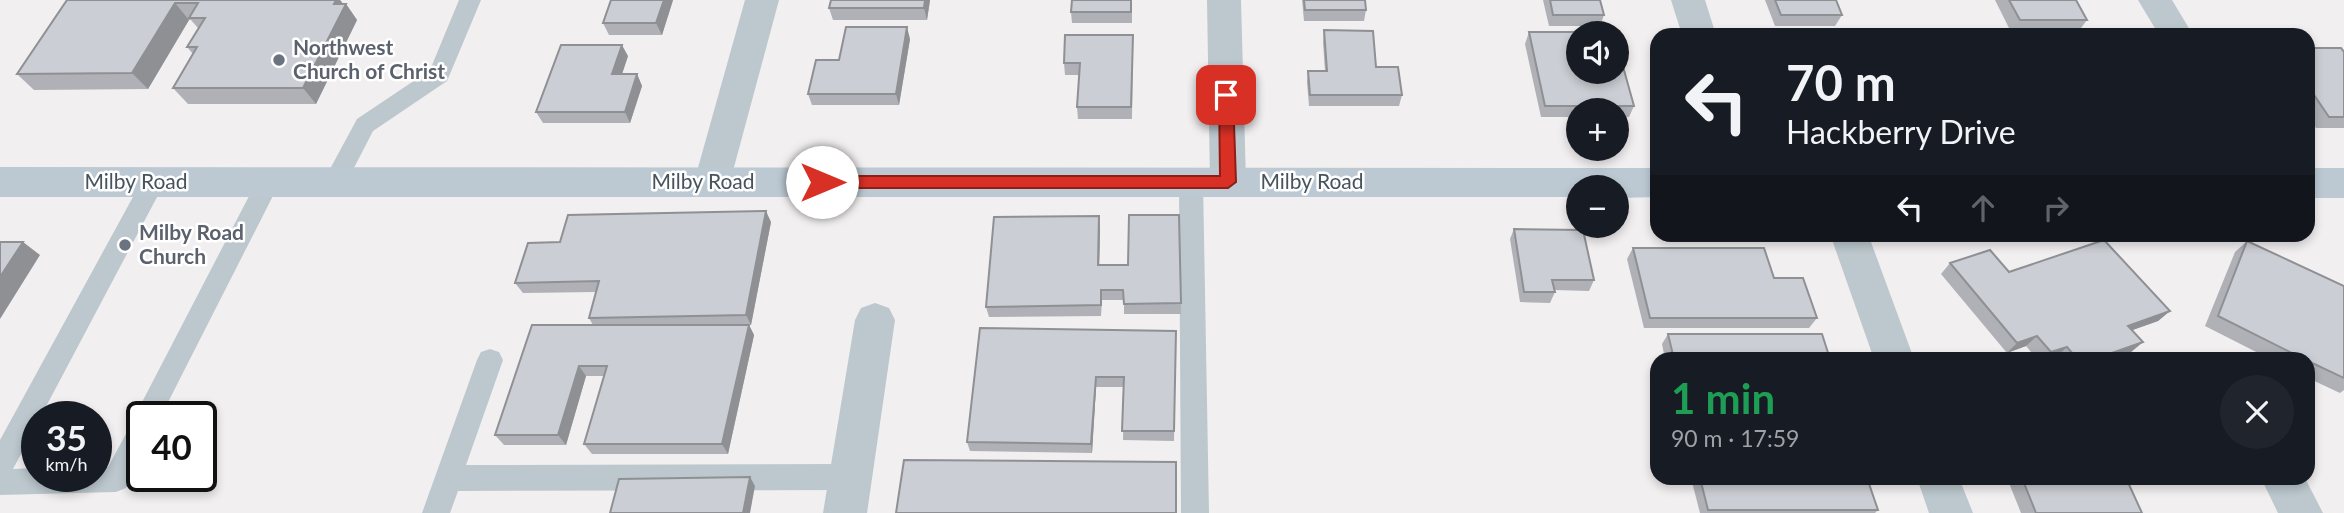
<!DOCTYPE html>
<meta charset="utf-8">
<style>
body{margin:0;font-family:Lato,sans-serif;background:#20242c;color:#f1f3f6;height:100vh;display:flex;flex-direction:column;font-size:26px;white-space:nowrap}
*{box-sizing:border-box;margin:0}
p{font-size:23px;color:#9ea1a6}
.icon{flex:none;width:38px;height:38px;fill:none;stroke:currentColor;stroke-width:2;stroke-linecap:round;stroke-linejoin:round}
.map{position:relative;flex:1;overflow:hidden}
.panel{position:absolute;left:1650px;top:352px;width:665px;height:133px;display:flex;flex-direction:column;background:#171b24;border-radius:21px;box-shadow:0 4px 10px #0003}
.panel>*{flex:none}
.top-card{position:absolute;left:1650px;top:28px;width:665px;height:214px;border-radius:21px;box-shadow:0 4px 10px #0003;background:#171b24;color:#f1f3f6;overflow:hidden}
.controls{position:absolute;left:1566px;top:21px;display:grid;gap:14px}
.controls a{display:grid;place-items:center;width:63px;height:63px;border-radius:50%;background:#171b24;box-shadow:0 4px 10px #0003;font-size:35px}
.speed{position:absolute;left:21px;top:401px;display:flex;gap:14px;font-size:35px;font-weight:700;text-align:center}
.speed>*{display:grid;place-content:center;width:91px;height:91px;border-radius:50%;background:#171b24;box-shadow:0 4px 10px #0003;line-height:1}
.speed small{font-size:18px;font-weight:400}
.speed .limit{border:4px solid #111;border-radius:10px;background:#fff;color:#111}
.pin{position:absolute;display:grid;place-items:center;width:60px;height:60px;color:#fff;margin:-30px;border-radius:14px;box-shadow:0 4px 10px #0006}
.me{position:absolute;width:77px;margin:-38px;rotate:90deg;stroke-linejoin:round;filter:drop-shadow(0 0 5px #0008)}
.turn{display:flex;align-items:center;gap:24px;height:147px;padding:0 21px;font-size:32px}
.turn .icon{width:91px;height:91px;stroke-width:2.5}
.turn b{display:block;font-size:49px;line-height:60px}
.lanes{display:flex;align-items:center;height:66px;padding:0 21px;background:#0003;justify-content:center;gap:35px;direction:ltr}
.lanes .off{opacity:.35}
.round{display:grid;place-items:center;flex:none;width:74px;height:74px;border-radius:37px;background:#20242c}
.overview{display:flex;align-items:center;justify-content:space-between;height:119px;padding:0 21px}
h1{font-size:42px;font-weight:700;line-height:52px;color:#1e9e55}
.map>svg:first-child{display:block}
.lines{fill:none;stroke-linecap:round;stroke-linejoin:round}
.lane{fill:#bcc8ce;fill-rule:evenodd}
.street{fill:#bcc8ce;fill-rule:evenodd}
.secondary{fill:#bcc9d3;fill-rule:evenodd}
.wall{fill:#afb1b6}
.shaded-wall{fill:#8e9094}
.building{fill:#cbced4;stroke:#8e9094;stroke-width:2}
.route{fill:#d93025;stroke:#8d1f18;stroke-width:2}
.worship-dot{fill:#6b7280;stroke:#fff;stroke-width:2.5}
.labels{text-anchor:middle;stroke-width:5;stroke-linejoin:round;paint-order:stroke}
.worship-label{font-size:21px;font-weight:bold;fill:#5b616d;stroke:#fff;text-anchor:start}
.street-label{font-size:21px;fill:#46545d;stroke:#fff}
</style>
<div class="map">
<svg width="2344" height="513" viewBox="0 0 2344 513">
<rect width="100%" height="100%" fill="#f1efef"/>
<g class="lines">
<g class="lane">
<path d="M 459,0 L 481,0 L 447,81 L 373,131 L 343,189 L 335,191 L 327,189 L 323,182 L 357,119 L 430,70 Z"/>
<path d="M 153,173 L 161,175 L 165,182 L 41,416 L 37,416 L 37,424 L 13,469 L 37,468 L 37,476 L 96,476 L 96,467 L 108,467 L 133,421 L 136,419 L 139,408 L 260,175 L 268,173 L 276,175 L 280,182 L 161,416 L 142,416 L 142,457 L 126,488 L 116,492 L 0,495 L 0,440 L 145,175 Z"/>
<path d="M 1191,173 L 1199,175 L 1203,182 L 1209,513 L 1181,513 L 1179,182 L 1183,175 Z"/>
<path d="M 490,349 L 499,352 L 503,360 L 466,465 L 850,464 L 860,468 L 864,477 L 860,486 L 850,490 L 458,491 L 450,513 L 422,513 L 477,360 L 481,352 Z"/>
</g>
<g class="street">
<path d="M 745,0 L 779,0 L 730,182 L 725,192 L 712,197 L 699,192 L 694,182 Z"/>
<path d="M 1207,0 L 1241,0 L 1246,182 L 1241,192 L 1228,197 L 1215,192 L 1210,182 Z"/>
<path d="M 1671,0 L 1705,0 L 1716,35 L 1682,35 Z"/>
<path d="M 2138,0 L 2172,0 L 2193,35 L 2159,35 Z"/>
<path d="M 1830,234 L 1868,234 L 1914,359 L 1874,359 Z"/>
<path d="M 875,303 L 889,308 L 895,320 L 867,513 L 823,513 L 855,320 L 861,308 Z"/>
<path d="M 1917,478 L 1959,478 L 1973,513 L 1929,513 Z"/>
<path d="M 2261,478 L 2305,478 L 2323,513 L 2278,513 Z"/>
</g>
<g class="secondary">
<path d="M 0,167 L 1657,168 L 1657,197 L 1617,198 L 1617,187 L 1578,187 L 1578,197 L 0,197 Z"/>
<rect x="2308" y="168" width="36" height="30"/>
</g>
</g>
<g class="wall">
<path d="M 67,0 L 340,0 L 343,4 L 346,4 L 357,20 L 316,104 L 188,104 L 173,88 L 193,54 L 187,47 L 198,28 L 191,20 L 189,20 L 148,89 L 34,90 L 17,74 Z"/>
<path d="M 611,0 L 673,0 L 662,35 L 609,35 L 603,23 Z"/>
<path d="M 930,0 L 927,20 L 833,20 L 829,8 Z"/>
<path d="M 1132,0 L 1132,23 L 1072,23 L 1071,12 Z"/>
<path d="M 1302,0 L 1365,0 L 1366,10 L 1364,21 L 1304,21 Z"/>
<path d="M 1543,0 L 1600,0 L 1604,15 L 1600,26 L 1549,26 Z"/>
<path d="M 1765,0 L 1836,0 L 1842,15 L 1835,26 L 1775,26 Z"/>
<path d="M 1995,0 L 2076,0 L 2087,20 L 2078,32 L 2011,32 Z"/>
<path d="M 1324,30 L 1376,67 L 1402,95 L 1399,106 L 1309,106 L 1307,82 L 1308,71 L 1325,71 L 1323,42 Z"/>
<path d="M 1529,32 L 1634,106 L 1629,117 L 1617,117 L 1617,110 L 1578,110 L 1578,117 L 1541,117 L 1525,44 Z"/>
<path d="M 910,39 L 899,105 L 812,105 L 808,94 L 839,60 Z"/>
<path d="M 1133,47 L 1132,119 L 1078,119 L 1077,107 L 1079,75 L 1065,75 L 1064,63 Z"/>
<path d="M 2308,48 L 2344,52 L 2344,128 L 2316,128 L 2308,116 Z"/>
<path d="M 628,56 L 622,74 L 637,74 L 642,86 L 630,123 L 543,123 L 536,112 Z"/>
<path d="M 1179,215 L 1181,314 L 1124,314 L 1124,300 L 1102,300 L 1101,316 L 989,317 L 986,307 L 1100,226 L 1099,265 L 1128,265 Z"/>
<path d="M 771,222 L 751,325 L 749,325 L 754,335 L 728,454 L 592,454 L 584,444 L 604,376 L 586,376 L 566,445 L 504,445 L 495,435 L 593,325 L 589,318 L 596,292 L 523,293 L 515,283 L 560,242 Z"/>
<path d="M 1514,229 L 1594,280 L 1589,291 L 1555,290 L 1555,292 L 1550,303 L 1520,302 L 1510,239 Z"/>
<path d="M 2247,241 L 2344,286 L 2344,390 L 2340,393 L 2308,378 L 2308,359 L 2270,359 L 2205,326 L 2235,252 Z"/>
<path d="M 1633,248 L 1774,278 L 1817,318 L 1809,328 L 1644,328 L 1627,259 Z"/>
<path d="M 1950,263 L 2009,272 L 2170,311 L 2158,321 L 2132,330 L 2143,342 L 2131,352 L 2112,359 L 2057,359 L 2056,357 L 2051,359 L 2037,359 L 2026,346 L 2007,353 L 1941,274 Z"/>
<path d="M 1176,331 L 1174,441 L 1123,440 L 1124,387 L 1096,387 L 1092,453 L 970,451 L 967,442 Z"/>
<path d="M 1668,334 L 1830,359 L 1665,359 L 1662,344 Z"/>
<path d="M 1691,478 L 1867,478 L 1878,510 L 1875,513 L 1700,513 Z"/>
<path d="M 2007,478 L 2126,478 L 2142,513 L 2021,513 Z"/>
</g>
<g class="shaded-wall">
<path d="M 336,0 L 340,0 L 345,6 L 346,4 L 357,20 L 316,104 L 303,88 Z"/>
<path d="M 664,0 L 673,0 L 662,35 L 656,23 Z"/>
<path d="M 925,0 L 930,0 L 927,20 L 924,8 Z"/>
<path d="M 175,3 L 189,20 L 148,89 L 132,73 Z"/>
<path d="M 907,27 L 910,39 L 899,105 L 896,94 Z"/>
<path d="M 622,45 L 628,56 L 618,86 L 612,74 Z"/>
<path d="M 637,74 L 642,86 L 630,123 L 625,112 Z"/>
<path d="M 766,211 L 771,222 L 751,325 L 746,315 Z"/>
<path d="M 1099,216 L 1100,226 L 1099,276 L 1098,265 Z"/>
<path d="M 23,242 L 40,255 L 0,319 L 0,277 Z"/>
<path d="M 2170,311 L 2158,321 L 2116,336 L 2128,326 Z"/>
<path d="M 749,325 L 754,335 L 728,454 L 722,444 Z"/>
<path d="M 2037,336 L 2026,346 L 2007,353 L 2017,343 Z"/>
<path d="M 2143,342 L 2131,352 L 2112,359 L 2095,359 Z"/>
<path d="M 2067,347 L 2056,357 L 2051,359 L 2044,359 L 2051,352 Z"/>
<path d="M 579,366 L 586,376 L 566,445 L 558,435 Z"/>
<path d="M 1096,377 L 1096,387 L 1092,453 L 1091,444 Z"/>
<path d="M 750,477 L 755,486 L 750,513 L 743,513 Z"/>
</g>
<g class="building">
<path d="M 67,0 L 336,0 L 334,4 L 346,4 L 303,88 L 173,88 L 197,47 L 187,47 L 205,18 L 189,18 L 198,3 L 175,3 L 132,73 L 17,74 Z"/>
<path d="M 611,0 L 664,0 L 656,23 L 603,23 Z"/>
<path d="M 831,0 L 925,0 L 924,8 L 829,8 Z"/>
<path d="M 1072,0 L 1131,0 L 1131,12 L 1071,12 Z"/>
<path d="M 1304,0 L 1365,0 L 1366,10 L 1305,10 Z"/>
<path d="M 1550,0 L 1600,0 L 1604,15 L 1553,15 Z"/>
<path d="M 1775,0 L 1836,0 L 1842,15 L 1781,15 Z"/>
<path d="M 2009,0 L 2076,0 L 2087,20 L 2020,20 Z"/>
<path d="M 846,27 L 907,27 L 896,94 L 808,94 L 816,60 L 839,60 Z"/>
<path d="M 1324,30 L 1373,31 L 1376,67 L 1398,67 L 1402,95 L 1310,95 L 1308,71 L 1327,71 Z"/>
<path d="M 1529,32 L 1614,32 L 1614,33 L 1578,33 L 1578,72 L 1617,72 L 1617,45 L 1634,106 L 1545,106 Z"/>
<path d="M 1065,35 L 1133,35 L 1131,107 L 1077,107 L 1080,63 L 1064,63 Z"/>
<path d="M 561,45 L 622,45 L 612,74 L 637,74 L 625,112 L 536,112 Z"/>
<path d="M 2308,48 L 2341,48 L 2344,52 L 2344,117 L 2329,117 L 2308,86 Z"/>
<path d="M 766,211 L 746,315 L 589,318 L 599,281 L 515,283 L 528,243 L 560,242 L 568,215 Z"/>
<path d="M 1129,215 L 1179,215 L 1181,303 L 1124,304 L 1123,290 L 1101,290 L 1101,305 L 986,307 L 994,217 L 1099,216 L 1098,265 L 1128,265 Z"/>
<path d="M 1514,229 L 1583,230 L 1594,280 L 1552,280 L 1555,292 L 1524,292 Z"/>
<path d="M 2104,240 L 2170,311 L 2128,326 L 2143,342 L 2095,359 L 2077,359 L 2067,347 L 2051,352 L 2037,336 L 2017,343 L 1950,263 L 1990,250 L 2009,272 Z"/>
<path d="M 2247,241 L 2344,286 L 2344,378 L 2308,361 L 2308,359 L 2304,359 L 2218,316 Z"/>
<path d="M 0,242 L 23,242 L 0,277 Z"/>
<path d="M 1633,248 L 1764,248 L 1774,278 L 1803,278 L 1817,318 L 1650,318 Z"/>
<path d="M 532,325 L 749,325 L 722,444 L 584,444 L 607,366 L 579,366 L 558,435 L 495,435 Z"/>
<path d="M 980,328 L 1176,331 L 1174,431 L 1122,431 L 1124,377 L 1096,377 L 1091,444 L 967,442 Z"/>
<path d="M 1668,334 L 1822,334 L 1830,359 L 1674,359 Z"/>
<path d="M 904,460 L 1176,462 L 1176,513 L 896,513 Z"/>
<path d="M 750,477 L 743,513 L 610,513 L 619,479 Z"/>
<path d="M 1700,478 L 1867,478 L 1878,510 L 1708,510 Z"/>
<path d="M 2022,478 L 2126,478 L 2142,513 L 2036,513 Z"/>
</g>
<path class="route" d="M 1226,89 L 1233,95 L 1236,182 L 1228,188 L 822,188 L 815,182 L 822,176 L 1220,176 L 1219,95 Z"/>
<g class="worship-dot">
<circle cx="279" cy="60" r="7"/>
<circle cx="125" cy="245" r="7"/>
</g>
<g class="labels">
<g class="worship-label">
<text x="293" y="55">Northwest<tspan x="293" dy="24">Church of Christ</tspan></text>
<text x="139" y="240">Milby Road<tspan x="139" dy="24">Church</tspan></text>
</g>
<g class="street-label">
<text x="136" y="189">Milby Road</text>
<text x="703" y="189">Milby Road</text>
<text x="1312" y="189">Milby Road</text>
</g>
</g>
</svg>
<div class="controls">
<a><svg class="icon" aria-label="sound" viewBox="0 0 24 24"><path d="M4 9h4l5-4v14l-5-4H4zM17 9q2 3 0 6"/></svg></a>
<a>+</a>
<a>−</a>
</div>
<div class="speed"><div>35<small>km/h</small></div><div class="limit">40</div></div>
<div class="pin" style="left:1226px;top:95px;background:#d93025"><svg class="icon" aria-label="arrive" viewBox="0 0 24 24"><path d="M6 21V4h12l-3 4 3 4H6"/></svg></div>
<svg class="me" style="left:822px;top:182px" viewBox="-20 -20 40 40"><circle r="19" fill="#fff"/><path d="M0-13L10 11 0 6-10 11z" fill="#d93025"/></svg>
<div class="top-card">
<div class="turn"><svg class="icon" aria-label="left" viewBox="0 0 24 24"><path d="M17 20v-9H6M10 6l-5 5 5 5"/></svg><div><b>70 m</b>Hackberry Drive</div></div>
<div class="lanes"><svg class="icon" aria-label="left" viewBox="0 0 24 24"><path d="M17 20v-9H6M10 6l-5 5 5 5"/></svg><svg class="icon off" aria-label="ahead" viewBox="0 0 24 24"><path d="M12 20V5M6 11l6-6 6 6"/></svg><svg class="icon off" aria-label="right" viewBox="0 0 24 24"><path d="M7 20v-9h11M14 6l5 5-5 5"/></svg></div>
</div>
<section class="panel">
<div class="overview"><div><h1>1 min</h1><p>90 m · 17:59</p></div><a class="round"><svg class="icon" aria-label="close" viewBox="0 0 24 24"><path d="M6 6l12 12M18 6L6 18"/></svg></a></div>
</section>
</div>
